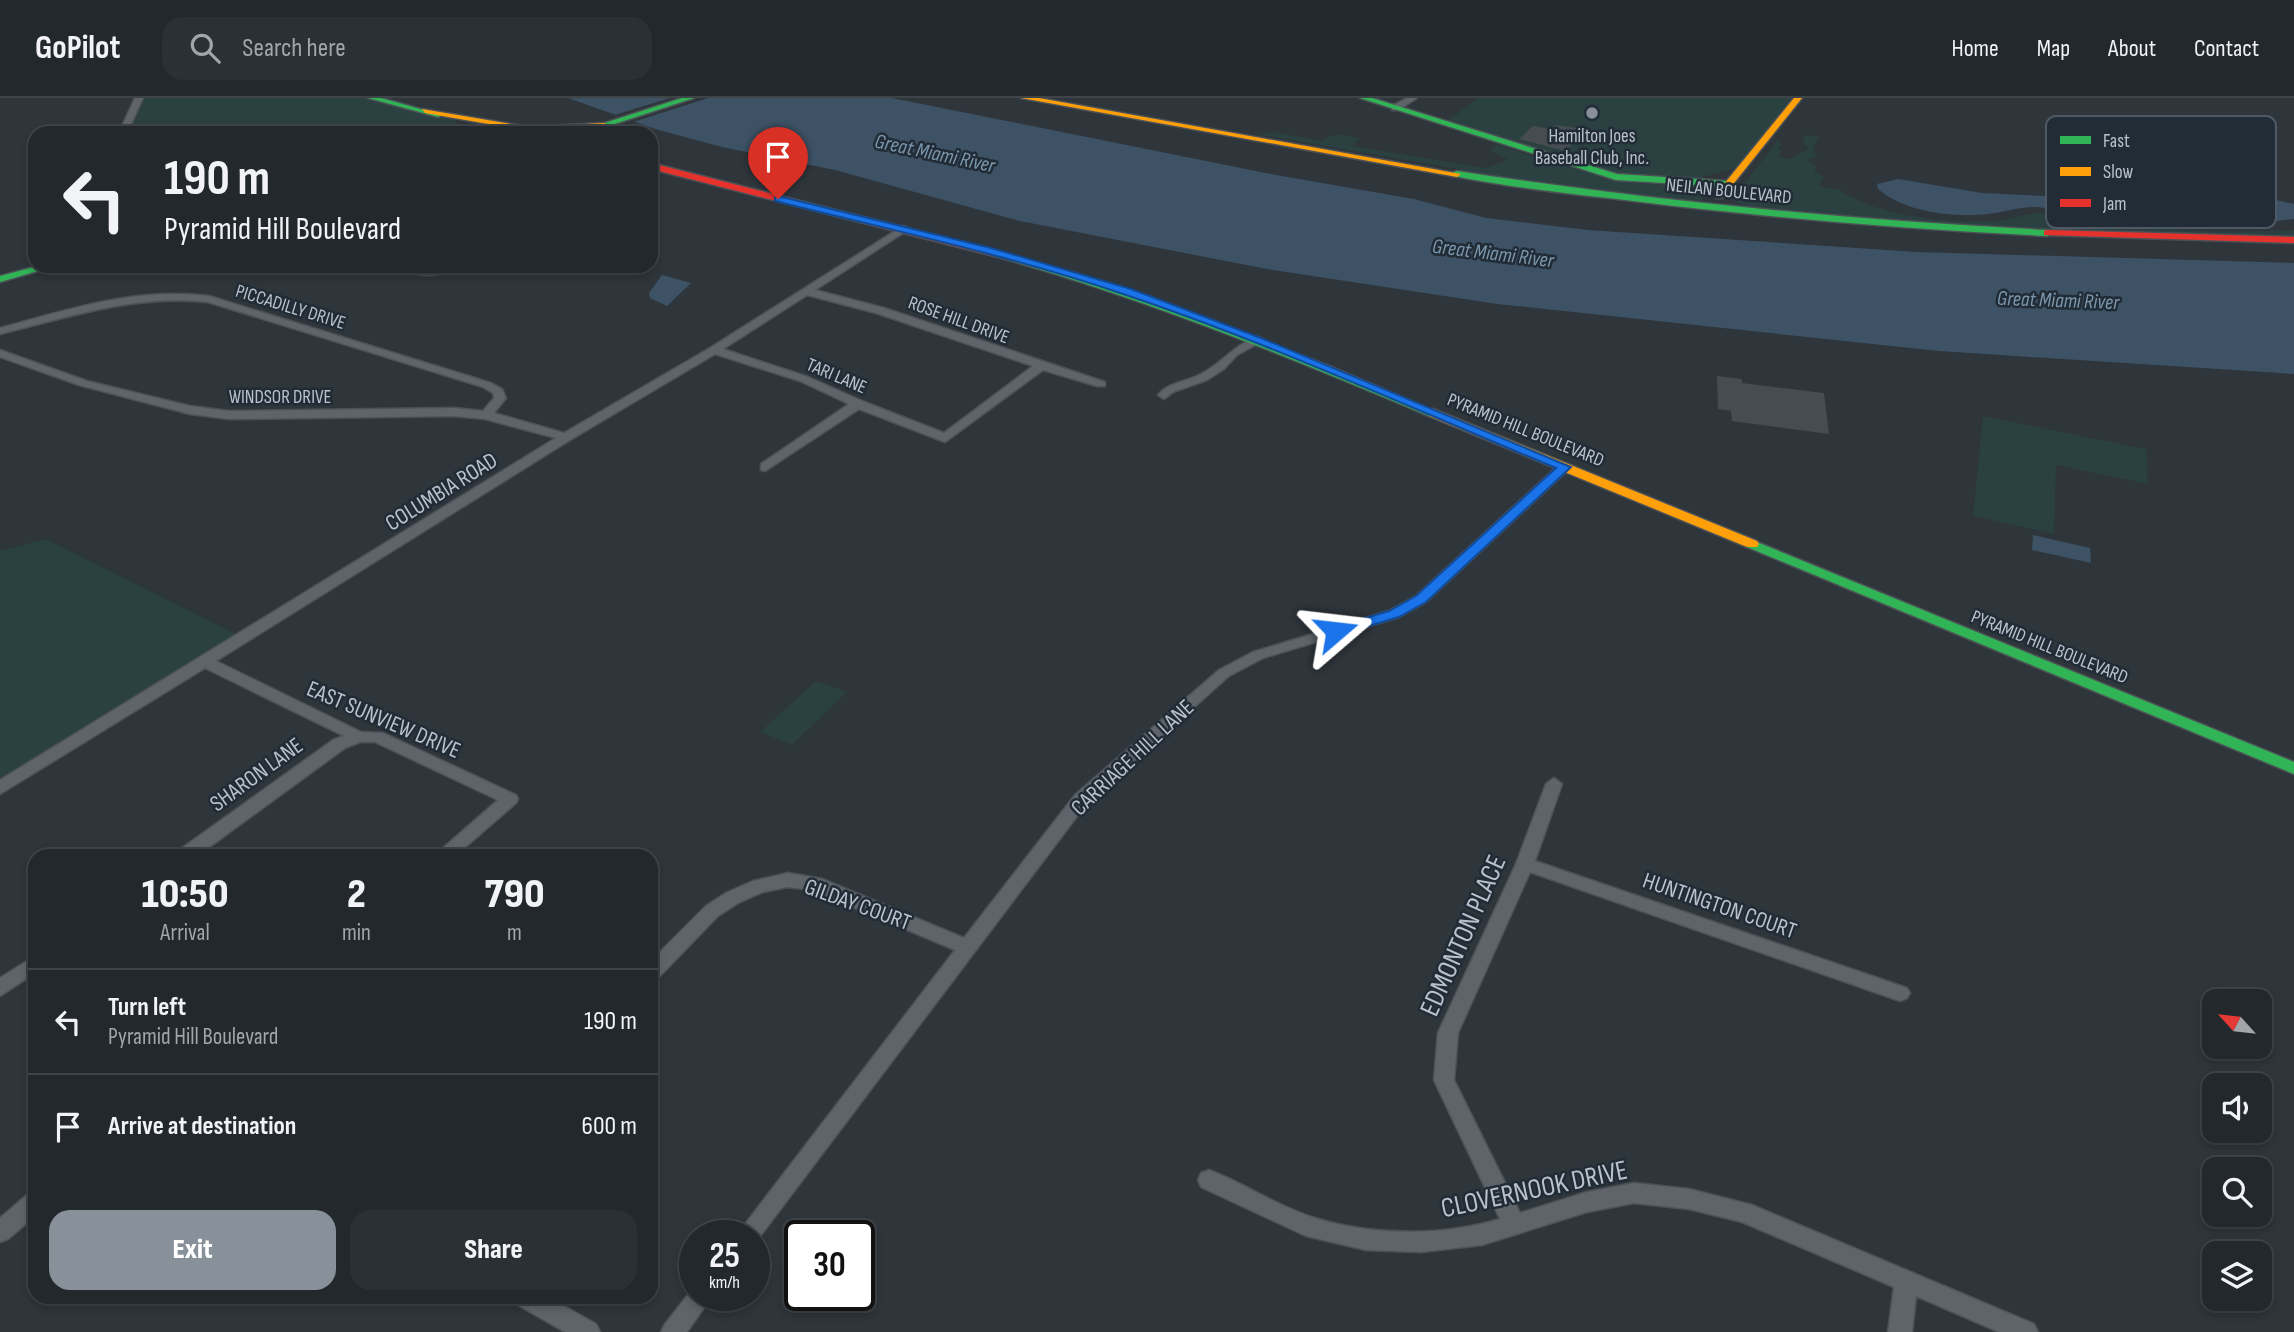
<!DOCTYPE html>
<style>
body{margin:0;font-family:"Sofia Sans Condensed",sans-serif;background:#2a3034;color:#f1f3f6;height:100vh;display:flex;flex-direction:column;font-size:26px;white-space:nowrap}
*{box-sizing:border-box;margin:0}
p{font-size:23px;color:#a2a6a9}
.icon{flex:none;width:38px;height:38px;fill:none;stroke:currentColor;stroke-width:2;stroke-linecap:round;stroke-linejoin:round}
.map{position:relative;flex:1;overflow:hidden}
.details{position:absolute;left:28px;top:751px;width:630px;height:455px;display:flex;flex-direction:column;background:#22282c;border-radius:21px;box-shadow:0 4px 10px #0003,0 0 0 2px #3f4448}
.details>*{flex:none}
.top-card{position:absolute;left:28px;top:28px;width:630px;height:147px;border-radius:21px;box-shadow:0 4px 10px #0003,0 0 0 2px #3f4448;background:#22282c;color:#f1f3f6;overflow:hidden}
.needle{width:46px;rotate:297deg}
.buttons{position:absolute;left:2202px;top:891px;display:grid;gap:14px}
.buttons a{display:grid;place-items:center;width:70px;height:70px;border-radius:14px;background:#22282c;box-shadow:0 4px 10px #0003,0 0 0 2px #3f4448;font-size:35px}
.speed{position:absolute;left:679px;top:1122px;display:flex;gap:14px;font-size:35px;font-weight:700;text-align:center}
.speed>*{display:grid;place-content:center;width:91px;height:91px;border-radius:50%;background:#22282c;box-shadow:0 4px 10px #0003,0 0 0 2px #3f4448;line-height:1}
.speed small{font-size:18px;font-weight:400}
.speed .limit{border:4px solid #111;border-radius:10px;background:#fff;color:#111}
.pin{position:absolute;display:grid;place-items:center;width:60px;height:60px;color:#fff;margin:-72px -30px;border-radius:50% 50% 50% 0;rotate:-45deg;box-shadow:0 0 7px #0007}
.pin .icon{rotate:45deg}
.me{position:absolute;width:77px;margin:-38px;rotate:73deg;stroke-linejoin:round;filter:drop-shadow(0 0 5px #0008)}
.turn{display:flex;align-items:center;gap:24px;height:147px;padding:0 21px;font-size:32px}
.turn .icon{width:91px;height:91px;stroke-width:2.5}
.turn b{display:block;font-size:49px;line-height:60px}
.eta{display:flex;justify-content:space-evenly;align-items:center;height:119px;text-align:center}
.eta b{font-size:42px;font-weight:800;line-height:49px}
.primary-button{display:flex;gap:14px;margin-top:auto;padding:14px 21px}
.primary-button a{flex:1;height:80px;border-radius:21px;background:#889199;color:#fff;font-size:28px;font-weight:800;line-height:80px;text-align:center}
.primary-button a+a{background:#2a3034;color:#f1f3f6}
ul{padding:0;list-style:none}
li{display:flex;align-items:center;gap:21px;height:105px;padding:0 21px;border-top:2px solid #3f4448}
li div{flex:1}
li b{display:block;font-size:26px}
li em{font-style:normal}
header{display:flex;align-items:center;gap:42px;box-sizing:border-box;height:98px;padding:0 35px;background:#22282c;border-bottom:2px solid #3f4448}
header strong{font-size:33px}
nav{display:flex;gap:38px;margin-inline-start:auto;font-size:24px}
.search{width:490px;height:63px;background:#2a3034;display:flex;align-items:center;gap:18px;box-sizing:border-box;padding:0 24px;border-radius:21px;color:#a2a6a9;font-size:26px}
.map>svg:first-child{display:block}
.green{fill:#2b4041}
.water{fill:#3d5265}
.pier{fill:#2e353b}
.building{fill:#464c51}
.lines{fill:none;stroke-linecap:round;stroke-linejoin:round}
.street-casing{stroke:#4c5156;stroke-width:3}
.fast-casing{stroke:#4c5156;stroke-width:3}
.slow-casing{stroke:#4c5156;stroke-width:3}
.jam-casing{stroke:#4c5156;stroke-width:3}
.street{fill:#5e6469;fill-rule:evenodd}
.fast{fill:#30b455;fill-rule:evenodd}
.slow{fill:#ff9f0a;fill-rule:evenodd}
.jam{fill:#e5322d;fill-rule:evenodd}
.route{fill:#1a73e8;stroke:#114b97;stroke-width:2}
.poi-dot{fill:#889199;stroke:#212c36;stroke-width:2.5}
.labels{text-anchor:middle;stroke-width:5;stroke-linejoin:round;paint-order:stroke}
.far-poi-label{font-size:19px;fill:#b9c2cb;stroke:#212c36}
.far-street-label{font-size:19px;fill:#b9c2cb;stroke:#212c36}
.far-water-label{font-size:21px;font-style:italic;fill:#7b96ac;stroke:#212c36}
.street-label{font-size:23px;fill:#b9c2cb;stroke:#212c36}
.near-street-label{font-size:28px;fill:#b9c2cb;stroke:#212c36}
.key{fill:#212c36;stroke:#4f5963;stroke-width:2}
.key-label{font-size:19px;fill:#b9c2cb}
</style>
<header>
<strong>GoPilot</strong>
<div class="search"><svg class="icon" aria-label="search" viewBox="0 0 24 24"><circle cx="10" cy="10" r="6"/><path d="M15 15l6 6"/></svg>Search here</div>
<nav><a>Home</a><a>Map</a><a>About</a><a>Contact</a></nav>
</header>
<div class="map">
<svg width="2294" height="1234" viewBox="0 0 2294 1234">
<rect width="100%" height="100%" fill="#2e353b"/>
<g class="green">
<path d="M 139,0 L 372,0 L 455,22 L 460,29 L 482,35 L 123,35 Z"/>
<path d="M 1478,0 L 1798,0 L 1742,68 L 1692,82 L 1633,82 L 1443,26 Z"/>
<path d="M 1274,34 L 1322,43 C 1334,33 1346,38 1360,40 L 1352,48 L 1486,70 L 1508,62 L 1490,52 L 1496,47 L 1611,81 L 1645,86 L 1704,88 L 1709,92 L 1700,103 L 1687,104 L 1493,77 L 1255,36 Z"/>
<path d="M 1806,37 L 1820,39 L 1813,49 L 1817,58 L 1808,62 L 1816,68 L 1815,74 L 1824,79 L 1819,87 C 1827,92 1837,89 1843,94 C 1883,119 1945,125 1993,123 C 2011,122 2026,115 2045,115 C 2084,117 2122,129 2161,131 C 2204,134 2250,134 2294,132 L 2294,139 L 1925,127 L 1759,112 L 1735,104 L 1733,100 L 1778,42 L 1782,47 L 1778,50 L 1781,54 L 1778,58 L 1788,61 L 1808,51 L 1802,41 Z"/>
<path d="M 1983,318 L 2146,351 L 2148,386 L 2056,367 L 2054,436 L 1973,418 Z"/>
<path d="M 46,441 L 242,539 L 0,690 L 0,453 Z"/>
<path d="M 816,583 L 847,594 L 792,647 L 760,634 Z"/>
</g>
<g class="water">
<path d="M 568,0 L 892,0 L 1276,77 L 1414,101 L 1486,120 L 1588,132 L 1917,154 L 2294,165 L 2294,276 L 1939,253 L 1497,206 L 1267,171 L 1020,123 L 835,72 L 722,49 L 655,31 Z"/>
<path d="M 1898,81 L 1982,95 L 2045,98 L 2146,111 L 2185,111 L 2211,107 L 2220,98 L 2241,94 L 2294,106 L 2294,121 L 2247,126 L 2168,125 L 2036,109 C 2019,109 2004,114 1988,116 C 1954,120 1904,114 1878,91 L 1877,86 Z"/>
<path d="M 662,177 L 691,185 L 667,208 L 650,200 L 649,195 Z"/>
<path d="M 2033,437 L 2090,450 L 2091,465 L 2032,452 Z"/>
</g>
<path class="pier" d="M 670,0 L 708,0 L 627,26 L 608,19 Z"/>
<g class="building">
<path d="M 1556,27 L 1577,30 L 1572,35 L 1581,37 L 1565,53 L 1519,41 L 1533,28 L 1551,31 Z"/>
<path d="M 1717,278 L 1742,281 L 1742,285 L 1824,295 L 1829,336 L 1732,323 L 1731,313 L 1718,311 Z"/>
</g>
<g class="lines">
<defs>
<g id="street">
<path d="M 135,0 L 143,0 L 127,35 L 119,35 Z"/>
<path d="M 1407,0 L 1417,0 L 1398,12 L 1392,12 L 1392,8 Z"/>
<path d="M 903,128 L 906,129 L 906,133 L 815,192 L 884,210 L 1105,284 L 1105,288 L 1097,288 L 1043,272 L 945,344 L 859,311 L 765,373 L 761,372 L 761,366 L 849,306 L 800,283 L 715,256 L 570,342 L 216,563 L 361,634 L 383,635 L 516,697 L 518,701 L 516,705 L 455,758 L 434,758 L 498,702 L 375,644 L 360,644 L 345,650 L 197,758 L 175,758 L 178,753 L 333,642 L 344,638 L 205,570 L 0,696 L 0,682 L 556,340 L 485,321 L 454,318 L 229,321 L 190,316 L 79,287 L 0,259 L 0,252 L 87,283 L 190,308 L 229,313 L 454,310 L 483,313 L 494,300 L 493,295 L 483,289 L 208,204 C 135,196 70,219 0,236 L 0,230 C 70,211 136,189 209,198 L 491,285 L 502,291 L 506,300 L 494,315 L 564,335 L 710,250 ZM 807,197 L 876,215 L 1033,268 L 944,335 L 862,303 L 808,279 L 723,251 Z"/>
<path d="M 360,168 L 429,171 L 483,168 L 478,171 L 429,177 L 365,171 Z"/>
<path d="M 1257,239 L 1261,240 L 1261,244 L 1237,257 L 1224,271 L 1207,282 L 1173,294 L 1164,301 L 1158,297 C 1168,285 1184,284 1197,278 C 1220,268 1233,247 1257,239 Z"/>
<path d="M 1564,365 L 1570,369 L 1568,372 L 1426,504 L 1399,519 L 1263,560 L 1229,578 L 1087,705 L 755,1145 L 754,1138 L 736,1138 L 955,852 L 813,792 L 788,789 L 763,794 L 738,805 L 718,818 L 658,880 L 651,883 L 651,863 L 706,808 L 726,795 L 753,783 L 788,775 L 822,781 L 964,840 L 1075,697 L 1219,572 L 1253,554 L 1389,513 L 1416,498 L 1560,366 Z"/>
<path d="M 1554,680 L 1562,686 L 1535,763 L 1907,890 L 1910,895 L 1907,900 L 1900,903 L 1530,774 L 1458,935 L 1454,982 L 1520,1115 L 1587,1094 L 1634,1085 L 1689,1091 L 1752,1107 L 2034,1226 L 2038,1234 L 1999,1234 L 1916,1198 L 1912,1234 L 1888,1234 L 1894,1189 L 1742,1124 L 1689,1111 L 1634,1105 L 1587,1114 L 1482,1147 L 1421,1154 L 1366,1152 L 1306,1138 L 1201,1089 L 1198,1082 L 1201,1075 L 1209,1072 C 1246,1086 1280,1110 1318,1121 C 1375,1138 1444,1138 1500,1121 L 1434,982 L 1438,935 L 1516,766 L 1546,686 Z"/>
<path d="M 35,858 L 35,875 L 0,898 L 0,880 Z"/>
<path d="M 35,1094 L 35,1118 L 8,1141 L 0,1144 L 0,1120 L 27,1097 Z"/>
<path d="M 695,1188 L 695,1197 L 713,1197 L 687,1234 L 661,1234 L 665,1226 Z"/>
<path d="M 514,1199 L 548,1199 L 596,1226 L 600,1234 L 565,1234 L 518,1207 Z"/>
</g>
<g id="fast">
<path d="M 368,0 L 381,0 L 442,17 L 438,19 Z"/>
<path d="M 682,0 L 694,0 L 593,33 L 586,31 Z"/>
<path d="M 1360,0 L 1372,0 L 1617,76 L 1727,83 L 1732,86 L 1727,89 L 1616,82 Z"/>
<path d="M 1457,73 C 1653,103 1849,122 2047,132 L 2052,135 L 2047,138 C 1909,131 1771,120 1633,103 C 1574,96 1513,90 1454,78 L 1454,74 Z"/>
<path d="M 994,152 L 1165,205 L 1329,268 L 1439,315 L 1433,319 L 1429,318 C 1285,257 1141,199 991,157 L 991,153 Z"/>
<path d="M 38,168 L 55,168 L 0,184 L 0,178 Z"/>
<path d="M 1752,442 L 2294,664 L 2294,676 L 1747,449 L 1745,446 L 1747,443 Z"/>
</g>
<g id="slow">
<path d="M 1021,0 L 1039,0 L 1461,76 L 1457,79 Z"/>
<path d="M 1794,0 L 1802,0 L 1722,100 L 1716,100 L 1716,96 Z"/>
<path d="M 422,11 L 529,29 L 604,25 L 608,27 L 604,29 L 529,33 L 425,15 Z"/>
<path d="M 1433,311 L 1757,443 L 1759,446 L 1757,449 L 1747,449 L 1429,318 L 1429,312 Z"/>
</g>
<g id="jam">
<path d="M 651,65 L 997,153 L 999,155 L 994,158 L 651,71 Z"/>
<path d="M 2047,132 L 2294,139 L 2294,145 L 2044,137 L 2044,133 Z"/>
</g>
</defs>
<use href="#street" class="street-casing"/>
<use href="#fast" class="fast-casing"/>
<use href="#slow" class="slow-casing"/>
<use href="#jam" class="jam-casing"/>
<use href="#street" class="street"/>
<use href="#fast" class="fast"/>
<use href="#slow" class="slow"/>
<use href="#jam" class="jam"/>
</g>
<path class="route" d="M 778,98 L 991,150 L 1131,191 L 1261,240 L 1571,369 L 1426,504 L 1399,519 L 1336,538 L 1331,536 L 1328,533 L 1331,530 L 1389,513 L 1416,498 L 1556,370 C 1413,311 1270,245 1123,196 C 1009,157 891,132 775,103 L 775,99 Z"/>
<circle class="poi-dot" cx="1592" cy="15" r="7"/>
<g class="labels">
<g class="far-poi-label">
<text x="1592" y="44">Hamilton Joes<tspan x="1592" dy="22">Baseball Club, Inc.</tspan></text>
</g>
<g class="far-street-label">
<text transform="translate(1729 92) rotate(6)" y="7">NEILAN BOULEVARD</text>
<text transform="translate(291 208) rotate(17)" y="7">PICCADILLY DRIVE</text>
<text transform="translate(959 221) rotate(20)" y="7">ROSE HILL DRIVE</text>
<text transform="translate(837 277) rotate(23)" y="7">TARI LANE</text>
<text x="280" y="305">WINDSOR DRIVE</text>
<text transform="translate(1526 331) rotate(22)" y="7">PYRAMID HILL BOULEVARD</text>
<text transform="translate(2050 548) rotate(22)" y="7">PYRAMID HILL BOULEVARD</text>
</g>
<g class="far-water-label">
<text transform="translate(935 55) rotate(12)" y="7">Great Miami River</text>
<text transform="translate(1493 155) rotate(7)" y="7">Great Miami River</text>
<text transform="translate(2058 202) rotate(2)" y="7">Great Miami River</text>
</g>
<g class="street-label">
<text transform="translate(441 393) rotate(-32)" y="8">COLUMBIA ROAD</text>
<text transform="translate(384 621) rotate(23)" y="8">EAST SUNVIEW DRIVE</text>
<text transform="translate(1132 659) rotate(-43)" y="8">CARRIAGE HILL LANE</text>
<text transform="translate(256 676) rotate(-36)" y="8">SHARON LANE</text>
<text transform="translate(858 806) rotate(20)" y="8">GILDAY COURT</text>
<text transform="translate(1720 807) rotate(19)" y="8">HUNTINGTON COURT</text>
</g>
<g class="near-street-label">
<text transform="translate(1462 837) rotate(-66)" y="10">EDMONTON PLACE</text>
<text transform="translate(1534 1090) rotate(-12)" y="10">CLOVERNOOK DRIVE</text>
</g>
</g>
<rect x="2046" y="18" width="230" height="112" rx="10" class="key"/>
<rect x="2060" y="38" width="31" height="8" fill="#30b455"/>
<rect x="2060" y="69" width="31" height="9" fill="#ff9f0a"/>
<rect x="2060" y="101" width="31" height="8" fill="#e5322d"/>
<g class="key-label">
<text x="2103" y="49">Fast</text>
<text x="2103" y="80">Slow</text>
<text x="2103" y="112">Jam</text>
</g>
</svg>
<div class="buttons">
<a><svg class="needle" viewBox="-14 -14 28 28"><path d="M0-13l5 13h-10z" fill="#e53935"/><path d="M0 13l5-13h-10z" fill="#a2a6a9"/></svg></a>
<a><svg class="icon" aria-label="sound" viewBox="0 0 24 24"><path d="M4 9h4l5-4v14l-5-4H4zM17 9q2 3 0 6"/></svg></a>
<a><svg class="icon" aria-label="search" viewBox="0 0 24 24"><circle cx="10" cy="10" r="6"/><path d="M15 15l6 6"/></svg></a>
<a><svg class="icon" aria-label="layers" viewBox="0 0 24 24"><path d="M12 4l9 5-9 5-9-5zM3 14l9 5 9-5"/></svg></a>
</div>
<div class="speed"><div>25<small>km/h</small></div><div class="limit">30</div></div>
<div class="pin" style="left:778px;top:101px;background:#d93025"><svg class="icon" aria-label="arrive" viewBox="0 0 24 24"><path d="M6 21V4h12l-3 4 3 4H6"/></svg></div>
<svg class="me" style="left:1336px;top:533px" viewBox="-20 -20 40 40"><path d="M0-17L14 15 0 8-14 15z" fill="#1a73e8" stroke="#fff" stroke-width="4"/></svg>
<div class="top-card">
<div class="turn"><svg class="icon" aria-label="left" viewBox="0 0 24 24"><path d="M17 20v-9H6M10 6l-5 5 5 5"/></svg><div><b>190 m</b>Pyramid Hill Boulevard</div></div>
</div>
<section class="details">
<div class="eta">
<div><b>10:50</b><p>Arrival</p></div>
<div><b>2</b><p>min</p></div>
<div><b>790</b><p>m</p></div>
</div>
<ul>
<li><svg class="icon" aria-label="left" viewBox="0 0 24 24"><path d="M17 20v-9H6M10 6l-5 5 5 5"/></svg><div><b>Turn left</b><p>Pyramid Hill Boulevard</p></div><em>190 m</em></li>
<li><svg class="icon" aria-label="arrive" viewBox="0 0 24 24"><path d="M6 21V4h12l-3 4 3 4H6"/></svg><div><b>Arrive at destination</b></div><em>600 m</em></li>
</ul>
<div class="primary-button"><a>Exit</a><a>Share</a></div>
</section>
</div>
